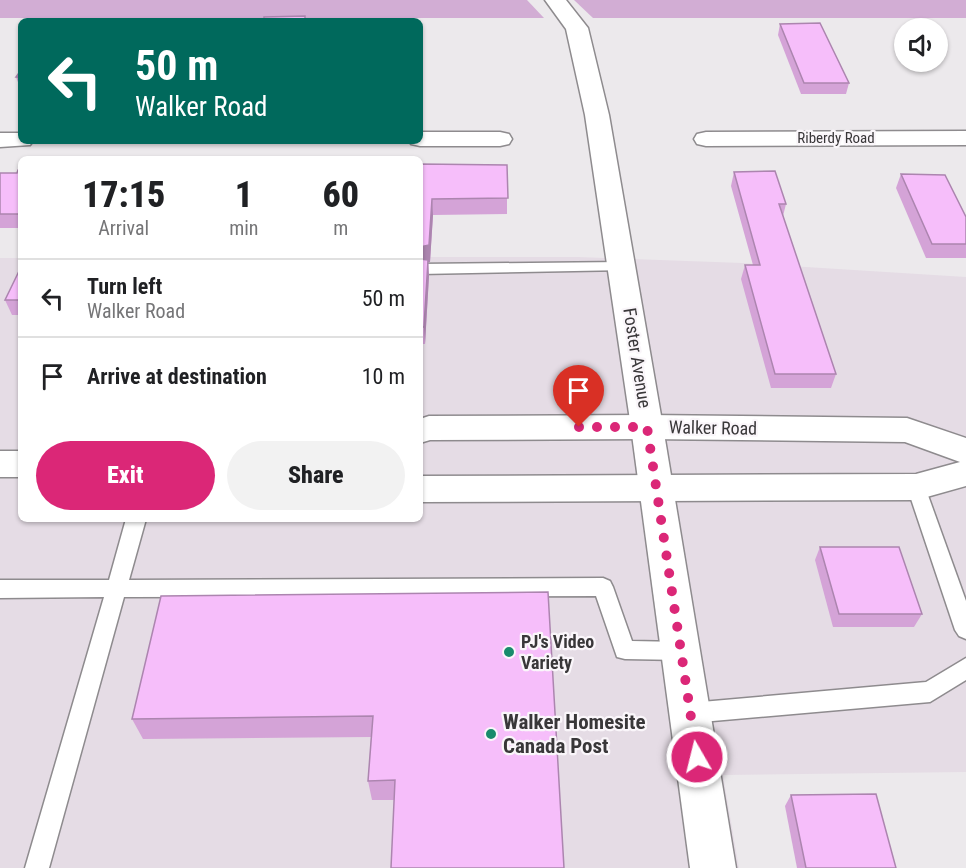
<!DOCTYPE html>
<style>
body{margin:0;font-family:"Roboto Condensed",sans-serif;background:#f2f2f2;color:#202124;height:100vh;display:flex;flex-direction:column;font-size:22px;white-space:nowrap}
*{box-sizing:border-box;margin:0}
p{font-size:20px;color:#757577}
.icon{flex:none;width:33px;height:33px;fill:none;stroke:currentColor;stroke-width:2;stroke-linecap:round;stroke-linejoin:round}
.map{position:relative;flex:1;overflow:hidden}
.side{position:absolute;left:18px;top:156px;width:405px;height:366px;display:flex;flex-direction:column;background:#fff;border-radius:9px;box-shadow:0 2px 4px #0004}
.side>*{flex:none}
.banner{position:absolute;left:18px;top:18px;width:405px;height:126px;border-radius:9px;box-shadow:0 2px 4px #0004;background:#00695c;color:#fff;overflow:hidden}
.controls{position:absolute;left:894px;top:18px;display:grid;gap:12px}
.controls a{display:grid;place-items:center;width:54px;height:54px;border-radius:50%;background:#fff;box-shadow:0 2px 4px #0004;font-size:30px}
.pin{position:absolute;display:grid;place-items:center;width:51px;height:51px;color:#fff;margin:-62px -26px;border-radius:50% 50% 50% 0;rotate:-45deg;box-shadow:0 0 6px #0007}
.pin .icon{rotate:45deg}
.me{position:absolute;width:66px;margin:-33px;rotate:352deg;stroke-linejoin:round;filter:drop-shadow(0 0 4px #0008)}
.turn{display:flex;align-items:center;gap:21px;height:126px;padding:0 18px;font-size:27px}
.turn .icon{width:78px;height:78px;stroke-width:2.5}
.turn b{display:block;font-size:42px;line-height:51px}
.eta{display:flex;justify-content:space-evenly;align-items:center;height:102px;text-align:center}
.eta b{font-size:36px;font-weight:800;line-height:42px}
.button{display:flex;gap:12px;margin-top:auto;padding:12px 18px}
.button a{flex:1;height:69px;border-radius:36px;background:#db2777;color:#fff;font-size:24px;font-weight:800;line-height:69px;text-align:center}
.button a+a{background:#f2f2f2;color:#202124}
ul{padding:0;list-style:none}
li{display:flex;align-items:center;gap:18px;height:78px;padding:0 18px;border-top:2px solid #e0e0e0}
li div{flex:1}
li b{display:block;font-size:22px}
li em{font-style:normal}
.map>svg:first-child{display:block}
.built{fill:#e5dce5}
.green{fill:#d2add4}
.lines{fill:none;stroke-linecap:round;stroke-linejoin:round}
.service-casing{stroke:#8e8b8e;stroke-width:3}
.minor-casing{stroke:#8e8b8e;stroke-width:3}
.tertiary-casing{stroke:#8e8b8e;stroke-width:3}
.secondary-casing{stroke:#8e8b8e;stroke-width:3}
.service{fill:#fff;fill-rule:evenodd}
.minor{fill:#fff;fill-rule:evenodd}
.tertiary{fill:#fff;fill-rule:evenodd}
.secondary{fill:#fff;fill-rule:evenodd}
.wall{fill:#d4a3d7}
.shaded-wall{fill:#ac85af}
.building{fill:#f6befa;stroke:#ac85af;stroke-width:1.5}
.route{stroke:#db2777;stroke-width:10;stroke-dasharray:0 18}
.poi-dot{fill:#188b6c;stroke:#faf6fa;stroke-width:2}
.labels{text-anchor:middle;stroke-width:4.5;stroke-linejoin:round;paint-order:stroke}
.far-street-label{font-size:15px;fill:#393739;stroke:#faf6fa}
.street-label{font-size:18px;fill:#393739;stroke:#faf6fa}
.poi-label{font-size:18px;font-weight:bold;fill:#393739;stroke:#faf6fa;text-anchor:start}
.near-poi-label{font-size:21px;font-weight:bold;fill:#393739;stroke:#faf6fa;text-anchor:start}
</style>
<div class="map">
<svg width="966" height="868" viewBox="0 0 966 868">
<rect width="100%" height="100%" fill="#ece9ec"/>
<path class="built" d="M 420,257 L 578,257 L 742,263 L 966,277 L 966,772 L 723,775 L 739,868 L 0,868 L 0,258 L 21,258 L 21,519 L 420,519 Z"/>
<g class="green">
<path d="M 0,0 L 527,0 L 544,18 L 0,18 Z"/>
<path d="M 574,0 L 966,0 L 966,18 L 593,18 Z"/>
</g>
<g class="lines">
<defs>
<g id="service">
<path d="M 622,262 L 630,267 L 627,270 L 420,274 L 420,264 Z"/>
<path d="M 916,480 L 923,482 L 925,487 L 966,601 L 966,639 L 959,636 L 955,630 L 907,487 L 909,482 Z"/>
<path d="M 126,519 L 146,519 L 129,580 L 603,578 L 610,581 L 613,587 L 632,641 L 681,642 L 689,644 L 692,651 L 689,658 L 681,660 L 625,659 L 617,657 L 596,596 L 124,597 L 49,868 L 25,868 L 104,597 L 0,598 L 0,580 L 109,580 Z"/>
<path d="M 966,658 L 966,680 L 930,702 L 690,723 L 682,720 L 679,713 L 682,706 L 690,703 L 926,682 Z"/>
</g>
<g id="minor">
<path d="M 966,131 L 966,145 L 706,146 L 697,144 L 694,139 L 697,134 L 706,132 Z"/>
<path d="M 420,132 L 500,132 L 509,134 L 512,139 L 509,144 L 500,146 L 420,146 L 411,144 L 409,141 L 420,141 Z"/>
<path d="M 0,133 L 21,133 L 21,141 L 33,141 L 30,145 L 0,147 Z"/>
<path d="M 647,415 L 659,418 L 663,427 L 736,868 L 690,868 L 631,427 L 635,418 Z"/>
</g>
<path id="tertiary" d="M 545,0 L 566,0 L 588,28 L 609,115 L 663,427 L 659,436 L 647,439 L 635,436 L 631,427 L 585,115 L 566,29 Z"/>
<g id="secondary">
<path d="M 647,415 L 907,418 L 966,438 L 966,486 L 916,500 L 420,502 L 420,476 L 916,474 L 960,462 L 905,442 L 647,439 L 430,440 L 420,443 L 420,419 L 429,416 Z"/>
<rect x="0" y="451" width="21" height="26"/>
</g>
</defs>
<use href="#service" class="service-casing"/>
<use href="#minor" class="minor-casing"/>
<use href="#tertiary" class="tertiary-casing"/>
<use href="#secondary" class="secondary-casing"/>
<use href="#service" class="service"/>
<use href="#minor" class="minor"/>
<use href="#tertiary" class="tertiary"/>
<use href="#secondary" class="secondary"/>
</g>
<g class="wall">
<path d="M 780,24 L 849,83 L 846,94 L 801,94 L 778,35 Z"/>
<path d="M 21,70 L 21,90 L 16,77 Z"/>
<path d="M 420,164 L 507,165 L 507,214 L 433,215 L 430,262 L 428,262 L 429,276 L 425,344 L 420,344 Z"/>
<path d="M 21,170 L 21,228 L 0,228 L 0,173 L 17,173 Z"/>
<path d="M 734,172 L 786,204 L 783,216 L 836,374 L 831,388 L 771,388 L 741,279 L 745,265 L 753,265 L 731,186 Z"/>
<path d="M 901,174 L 966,217 L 966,258 L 926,258 L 896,188 Z"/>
<path d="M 21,267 L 21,315 L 12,315 L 5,300 Z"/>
<path d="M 820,547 L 922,614 L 914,627 L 833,627 L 815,560 Z"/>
<path d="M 548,592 L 394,800 L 372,800 L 368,781 L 371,737 L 143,739 L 132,719 Z"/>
<path d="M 791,795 L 896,868 L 797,868 L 785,806 Z"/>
</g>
<path class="shaded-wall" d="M 432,199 L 433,215 L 430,262 L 428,262 L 429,276 L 425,344 L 420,264 L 420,247 Z"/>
<g class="building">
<path d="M 305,16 L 305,21 L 264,21 L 264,17 Z"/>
<path d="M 820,23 L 849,83 L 804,83 L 780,24 Z"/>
<path d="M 21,70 L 21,77 L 16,77 Z"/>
<path d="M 420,164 L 507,165 L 508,198 L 432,199 L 429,245 L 420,247 Z"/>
<path d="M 18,170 L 21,170 L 21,214 L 0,214 L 0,173 L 17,173 Z"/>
<path d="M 775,171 L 786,204 L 779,204 L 836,374 L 775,374 L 745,265 L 760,265 L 734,172 Z"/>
<path d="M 901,174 L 945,175 L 966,217 L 966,244 L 932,244 Z"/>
<path d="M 420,259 L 428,260 L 424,327 L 420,327 Z"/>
<path d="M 21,267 L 21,300 L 5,300 Z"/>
<path d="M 820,547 L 899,547 L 922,614 L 839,614 Z"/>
<path d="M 548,592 L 564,868 L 391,868 L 395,780 L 368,781 L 373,716 L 132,719 L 161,596 Z"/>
<path d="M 876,794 L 896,868 L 806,868 L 791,795 Z"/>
</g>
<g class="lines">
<path class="route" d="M 579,427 L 647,427 L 697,757"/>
</g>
<g class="poi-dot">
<circle cx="509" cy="652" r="6"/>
<circle cx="491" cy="734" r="6"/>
</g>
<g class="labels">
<g class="far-street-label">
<text x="836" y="143">Riberdy Road</text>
</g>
<g class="street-label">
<text transform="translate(637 358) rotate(81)" y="6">Foster Avenue</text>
<text transform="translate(713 428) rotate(1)" y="6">Walker Road</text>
</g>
<g class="poi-label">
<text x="521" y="648">PJ's Video<tspan x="521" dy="21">Variety</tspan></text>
</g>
<g class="near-poi-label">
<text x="503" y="729">Walker Homesite<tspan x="503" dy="24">Canada Post</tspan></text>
</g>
</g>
</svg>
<div class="controls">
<a><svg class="icon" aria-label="sound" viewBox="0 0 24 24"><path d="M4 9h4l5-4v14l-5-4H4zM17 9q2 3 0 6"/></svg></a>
</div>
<div class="pin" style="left:579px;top:427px;background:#d93025"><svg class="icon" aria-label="arrive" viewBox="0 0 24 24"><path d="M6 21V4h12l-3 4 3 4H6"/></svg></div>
<svg class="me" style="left:697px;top:757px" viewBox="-20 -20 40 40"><circle r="17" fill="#db2777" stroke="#fff" stroke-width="3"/><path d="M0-11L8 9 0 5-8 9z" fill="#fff"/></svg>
<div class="banner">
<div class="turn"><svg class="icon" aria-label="left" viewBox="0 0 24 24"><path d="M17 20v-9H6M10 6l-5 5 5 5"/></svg><div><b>50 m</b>Walker Road</div></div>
</div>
<section class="side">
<div class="eta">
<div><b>17:15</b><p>Arrival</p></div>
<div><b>1</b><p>min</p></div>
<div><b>60</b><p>m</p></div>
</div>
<ul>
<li><svg class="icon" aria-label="left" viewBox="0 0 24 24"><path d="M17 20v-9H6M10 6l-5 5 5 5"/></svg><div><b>Turn left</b><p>Walker Road</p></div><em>50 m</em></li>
<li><svg class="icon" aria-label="arrive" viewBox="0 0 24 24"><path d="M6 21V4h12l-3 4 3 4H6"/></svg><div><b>Arrive at destination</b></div><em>10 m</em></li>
</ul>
<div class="button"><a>Exit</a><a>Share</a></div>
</section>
</div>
